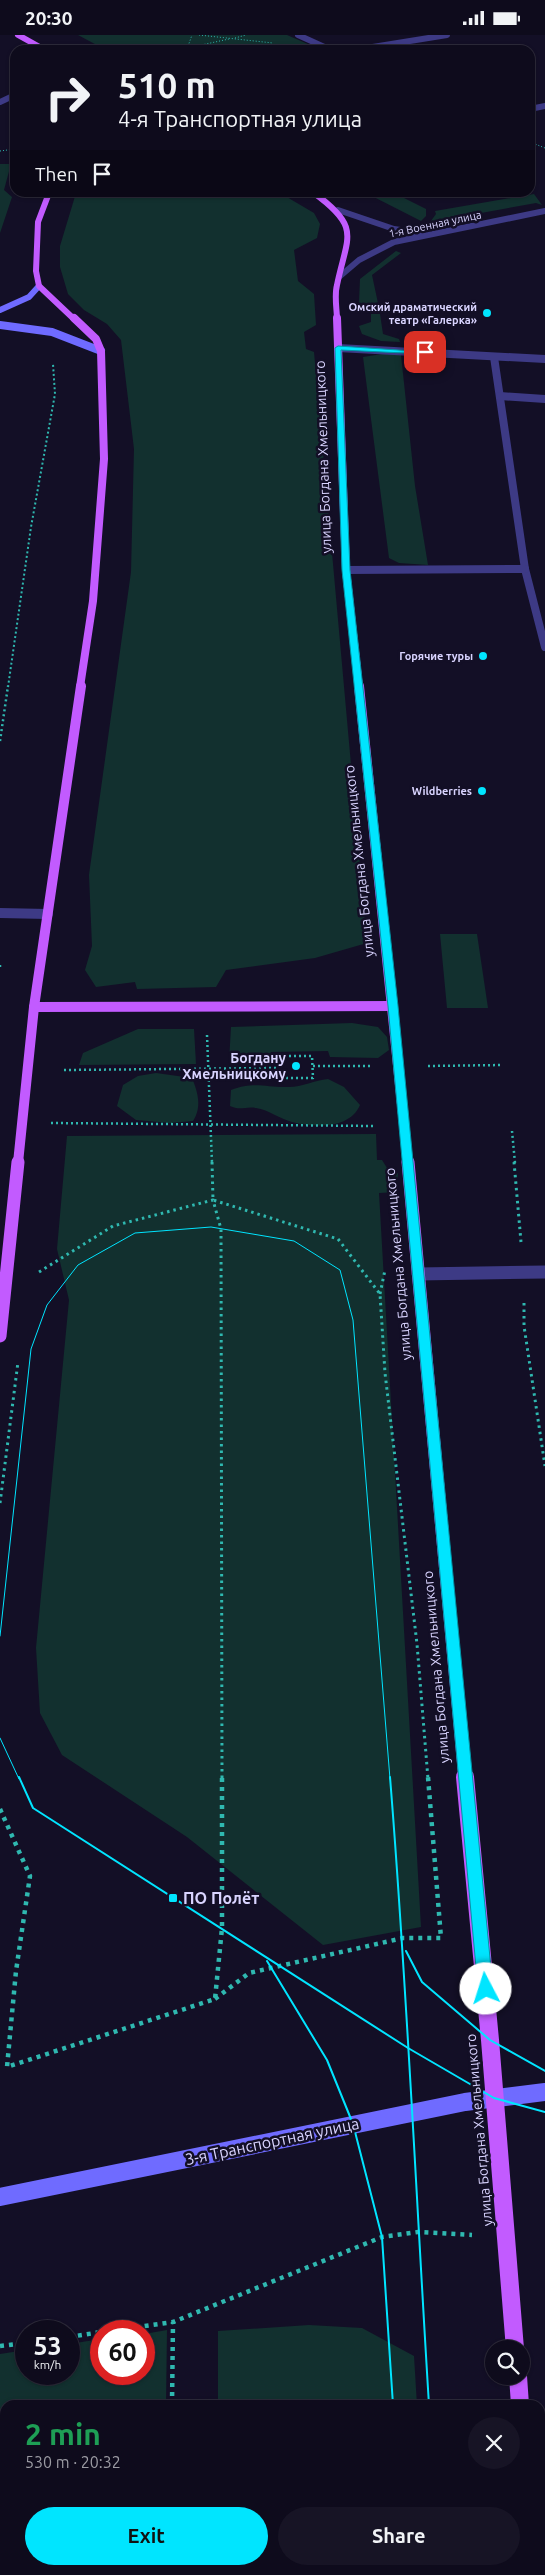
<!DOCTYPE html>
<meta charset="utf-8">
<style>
body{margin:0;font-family:Ubuntu,sans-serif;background:#171425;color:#f1f3f6;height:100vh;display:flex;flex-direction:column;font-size:19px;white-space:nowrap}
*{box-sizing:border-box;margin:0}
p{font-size:16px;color:#9b9ba3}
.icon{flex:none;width:28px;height:28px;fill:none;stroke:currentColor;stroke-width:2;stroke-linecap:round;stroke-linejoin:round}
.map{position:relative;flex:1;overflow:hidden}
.panel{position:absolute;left:0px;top:2365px;width:545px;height:175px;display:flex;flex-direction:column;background:#0e0b1c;border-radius:15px 15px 0 0;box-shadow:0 1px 4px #0004,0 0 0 1px #2e2b3b}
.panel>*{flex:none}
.top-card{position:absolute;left:10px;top:10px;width:525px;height:152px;border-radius:15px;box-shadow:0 1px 4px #0004,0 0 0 1px #2e2b3b;background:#0e0b1c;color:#f1f3f6;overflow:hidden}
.buttons{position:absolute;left:485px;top:2305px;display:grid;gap:10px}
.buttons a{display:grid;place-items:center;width:45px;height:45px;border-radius:50%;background:#0e0b1c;box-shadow:0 1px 4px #0004,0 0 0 1px #2e2b3b;font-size:25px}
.speed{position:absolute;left:15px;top:2285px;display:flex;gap:10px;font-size:25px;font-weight:700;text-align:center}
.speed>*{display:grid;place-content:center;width:65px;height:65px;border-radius:50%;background:#0e0b1c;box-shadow:0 1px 4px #0004,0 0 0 1px #2e2b3b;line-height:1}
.speed small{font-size:12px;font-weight:400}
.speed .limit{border:8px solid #d22;background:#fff;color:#111}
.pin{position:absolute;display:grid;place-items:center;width:42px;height:42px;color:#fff;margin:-21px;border-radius:10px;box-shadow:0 2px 8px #0006}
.me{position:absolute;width:55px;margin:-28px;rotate:355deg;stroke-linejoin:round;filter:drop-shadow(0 0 4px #0008)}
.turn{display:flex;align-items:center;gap:18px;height:105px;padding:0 25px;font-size:22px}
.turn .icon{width:65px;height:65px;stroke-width:2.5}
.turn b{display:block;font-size:35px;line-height:42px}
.then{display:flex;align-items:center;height:48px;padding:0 25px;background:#0003;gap:10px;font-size:19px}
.round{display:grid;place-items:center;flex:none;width:52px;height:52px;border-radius:26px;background:#171425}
.head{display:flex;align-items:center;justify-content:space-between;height:85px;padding:0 25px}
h1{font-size:30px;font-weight:700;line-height:38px;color:#1e9e55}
.action{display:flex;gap:10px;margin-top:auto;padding:10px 25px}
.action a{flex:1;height:58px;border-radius:30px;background:#00e5ff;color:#111;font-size:20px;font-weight:700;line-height:58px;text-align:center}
.action a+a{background:#171425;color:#f1f3f6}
.status{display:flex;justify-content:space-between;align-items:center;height:35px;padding:0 25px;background:#0e0b1c;direction:ltr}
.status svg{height:14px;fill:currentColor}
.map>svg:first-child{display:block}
.green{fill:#12302f}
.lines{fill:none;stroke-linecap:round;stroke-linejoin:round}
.path-far4{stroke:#2fb8b0;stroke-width:1;stroke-dasharray:1 2;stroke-linecap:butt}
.path-far3{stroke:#2fb8b0;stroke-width:2;stroke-dasharray:2 2.5;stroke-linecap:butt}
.path-far2{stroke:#2fb8b0;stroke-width:2.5;stroke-dasharray:2 3;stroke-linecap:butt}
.path-far1{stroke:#2fb8b0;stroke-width:3;stroke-dasharray:2.5 4;stroke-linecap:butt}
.path{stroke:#2fb8b0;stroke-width:4.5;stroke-dasharray:4 5;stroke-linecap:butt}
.service-far3{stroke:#3d3a85;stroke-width:6}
.service-far2{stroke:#3d3a85;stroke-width:8}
.service-far1{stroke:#3d3a85;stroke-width:10}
.service{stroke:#3d3a85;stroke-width:13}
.minor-far1{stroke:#3d3a85;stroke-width:6}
.minor{stroke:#3d3a85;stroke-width:8}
.secondary-far2{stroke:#6f6bff;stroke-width:6}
.secondary-far1{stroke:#6f6bff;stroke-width:8}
.secondary{stroke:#6f6bff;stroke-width:18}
.primary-far4{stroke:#c25bff;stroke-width:6}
.primary-far3{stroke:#c25bff;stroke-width:8}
.primary-far2{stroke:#c25bff;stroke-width:10}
.primary-far1{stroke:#c25bff;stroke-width:13}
.primary{stroke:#c25bff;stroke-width:18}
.tram-far1{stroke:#00e5ff;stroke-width:1}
.tram{stroke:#00e5ff;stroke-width:2}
.route{fill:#00e5ff;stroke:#0095a6}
.poi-dot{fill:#00e5ff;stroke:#130f26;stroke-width:2}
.labels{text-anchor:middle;stroke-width:5;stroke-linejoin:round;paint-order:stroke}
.far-street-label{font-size:11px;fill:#d9d4ff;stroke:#130f26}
.far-poi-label{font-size:11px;font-weight:bold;fill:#d9d4ff;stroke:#130f26;text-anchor:end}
.street-label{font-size:14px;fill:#d9d4ff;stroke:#130f26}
.poi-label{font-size:14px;font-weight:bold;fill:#d9d4ff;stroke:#130f26;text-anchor:end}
.near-poi-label{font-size:16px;font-weight:bold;fill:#d9d4ff;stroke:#130f26;text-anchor:start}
.near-street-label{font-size:16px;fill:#d9d4ff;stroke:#130f26}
</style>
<div class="status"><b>20:30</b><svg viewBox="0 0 49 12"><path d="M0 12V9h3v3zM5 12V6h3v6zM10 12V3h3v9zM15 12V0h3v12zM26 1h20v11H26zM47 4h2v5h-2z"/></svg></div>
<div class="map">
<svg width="545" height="2540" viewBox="0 0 545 2540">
<rect width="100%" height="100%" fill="#130f26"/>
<g class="green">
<path d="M 78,0 L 287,0 L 317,13 L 106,15 Z"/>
<path d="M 0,129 L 11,129 L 4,155 L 12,162 L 0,198 Z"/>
<path d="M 76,158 L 280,158 L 314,178 L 320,189 L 317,203 L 294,215 L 298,246 L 314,259 L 316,290 L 304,297 L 306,314 L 314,317 L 367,908 L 315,923 L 226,935 L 216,952 L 137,954 L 135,947 L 96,952 L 85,935 L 92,911 L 89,840 L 131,537 L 134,414 L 121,305 L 107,289 L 84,275 L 68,259 L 60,232 L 60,211 Z"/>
<path d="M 366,158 L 394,158 L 426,174 L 426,181 L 421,186 Z"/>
<path d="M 534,159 L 542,170 L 536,168 L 448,184 L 450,188 C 444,194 435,193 428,190 L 436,179 L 435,176 Z"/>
<path d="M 396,216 L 401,218 L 372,240 L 379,273 L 369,274 L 368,270 L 359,268 L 360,244 Z"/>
<path d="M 371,279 L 380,279 L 383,299 L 399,304 L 400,307 L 381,306 L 362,299 L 359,291 L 371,287 Z"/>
<path d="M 395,317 L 401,320 L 415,451 L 428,530 L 399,528 L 389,523 L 363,322 Z"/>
<path d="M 440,899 L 477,899 L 488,973 L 447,973 Z"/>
<path d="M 352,988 L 378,992 L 387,1002 L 389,1015 L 378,1023 L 330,1022 L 328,1016 L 271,1017 L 271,1026 L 229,1027 L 231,992 Z"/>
<path d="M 138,994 L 194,994 L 196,1029 L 79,1030 L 83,1018 Z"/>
<path d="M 156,1038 L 192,1043 C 198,1058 202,1072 193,1086 L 170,1088 L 136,1085 L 117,1071 L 123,1050 L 138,1041 Z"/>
<path d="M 328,1044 L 344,1052 L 360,1070 C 350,1094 315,1093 292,1087 C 280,1084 269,1075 256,1073 C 246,1071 240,1076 230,1071 L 231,1055 C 255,1046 266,1053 289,1052 C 302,1052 315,1045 328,1044 Z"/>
<path d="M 376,1099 L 377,1125 L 382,1125 L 387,1133 L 398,1138 L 397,1157 L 379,1158 L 421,1892 L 323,1910 L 187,1802 L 62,1720 L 40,1678 L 36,1613 L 69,1265 L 57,1214 L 67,1101 Z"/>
<path d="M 309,2290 L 362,2293 L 414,2321 L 417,2370 L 218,2370 L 218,2296 Z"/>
<path d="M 167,2295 L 166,2370 L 5,2370 L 5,2535 L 165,2535 L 165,2540 L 0,2540 L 0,2319 L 26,2315 L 26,2339 L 69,2339 L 69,2309 L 101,2304 L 101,2339 L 144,2339 L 144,2299 Z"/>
<rect x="219" y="2535" width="209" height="5"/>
</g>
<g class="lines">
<g class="path-far4">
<path d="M 199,0 L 273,8"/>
<path d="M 235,3 L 246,0"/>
<path d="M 187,14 L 192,0"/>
<path d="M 178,15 L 229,4"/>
<path d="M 530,107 L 545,113"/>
<path d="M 0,116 L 15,114"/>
</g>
<path class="path-far3" d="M 8,652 L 31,492 L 55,359 L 53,329"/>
<g class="path-far2">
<path d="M 0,706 L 8,651"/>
<path d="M 0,930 L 0,935"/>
<path d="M 207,1000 L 212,1128"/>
<path d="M 279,1021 L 312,1021 L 313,1043 L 280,1043 Z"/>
<path d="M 313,1031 L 370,1031"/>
<path d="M 428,1031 L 503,1030"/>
<path d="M 64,1035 L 279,1033"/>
<path d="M 51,1088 L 374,1091"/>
<path d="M 512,1096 L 515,1128"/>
</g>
<g class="path-far1">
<path d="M 212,1127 L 213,1165 L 338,1204 L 380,1259 L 385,1338 L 417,1609 L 428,1744"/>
<path d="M 514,1127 L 521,1207"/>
<path d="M 39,1237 L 113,1191 L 213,1165 L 221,1194 L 222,1744"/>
<path d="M 380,1259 L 385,1235"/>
<path d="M 524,1268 L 524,1291 L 545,1431"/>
<path d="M 0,1468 L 18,1327"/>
</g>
<g class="path">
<path d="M 0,1774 L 30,1841 L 16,1936 L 7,2032 L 215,1964 L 222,1893 L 222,1742"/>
<path d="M 215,1964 L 249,1938 L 403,1903 L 441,1903 L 428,1742"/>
<path d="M 109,2296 L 173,2287 L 382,2202 L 418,2197 L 472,2200"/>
<path d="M 69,2302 L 101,2297"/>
<path d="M 0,2311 L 26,2308"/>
<path d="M 172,2370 L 173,2287"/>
<path d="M 171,2535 L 171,2540"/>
</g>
<g class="service-far3">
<path d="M 298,0 L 331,15"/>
<path d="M 0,67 L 15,60"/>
</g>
<g class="service-far2">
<path d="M 494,322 L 525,534 L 545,612"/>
<path d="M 500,361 L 545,364"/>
<path d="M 346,535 L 525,534"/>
</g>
<path class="service-far1" d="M 0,878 L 48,879"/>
<path class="service" d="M 418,1239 L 545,1237"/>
<g class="minor-far1">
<path d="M 354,15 L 447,0"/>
<path d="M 530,74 L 545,71"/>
<path d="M 338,175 L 394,194 L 420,198"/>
<path d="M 339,242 L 359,225 L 394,207 L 545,176"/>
</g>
<path class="minor" d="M 338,313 L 545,324"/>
<path class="secondary-far2" d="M 0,275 L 29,262 L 39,251"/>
<path class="secondary-far1" d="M 0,290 L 52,297 L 101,316"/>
<path class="secondary" d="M 0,2162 L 465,2067 L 545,2057"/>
<g class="primary-far4">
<path d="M 18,0 L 45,15"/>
<path d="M 49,158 L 38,187 L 36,236 L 39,251 L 75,285"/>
<path d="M 314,158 C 362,193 347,201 337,250 C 334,261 337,274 337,285"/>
</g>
<g class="primary-far3">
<path d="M 74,283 L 96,304 L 101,316 L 104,424 L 93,566 L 80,652"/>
<path d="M 337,283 L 346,535 L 359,652"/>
</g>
<g class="primary-far2">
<path d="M 359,651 L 408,1128"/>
<path d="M 34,972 L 393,971"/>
<path d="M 18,1128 L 34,972 L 81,651"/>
</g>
<g class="primary-far1">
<path d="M 408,1127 L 465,1744"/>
<path d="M 0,1301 L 18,1127"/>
</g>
<g class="primary">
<path d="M 465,1742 L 490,2005 L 515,2314"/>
<path d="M 518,2341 L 520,2370"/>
<path d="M 534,2535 L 534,2540"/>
</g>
<g class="tram-far1">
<path d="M 0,1601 L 31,1314 L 47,1270 L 78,1230 L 135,1198 L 211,1192 L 294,1206 L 340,1235 L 353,1285 L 390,1744"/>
<path d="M 0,1703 L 19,1744"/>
</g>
<g class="tram">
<path d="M 19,1742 L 33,1773 L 408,2013 L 494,2063 L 545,2077"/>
<path d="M 390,1742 C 407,1951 416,2161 429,2370"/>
<path d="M 406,1916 L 422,1947 L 490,2005 L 545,2036"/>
<path d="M 267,1926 L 327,2025 L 353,2089 L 382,2202 L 393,2370"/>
<path d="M 404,2535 L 404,2540"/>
<path d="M 440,2535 L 440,2540"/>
</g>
</g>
<path class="route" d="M 338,311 L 428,317 L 425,319 L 341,315 L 350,535 L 398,971 L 493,1954 L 491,1958 L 480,1958 L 478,1954 L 388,971 L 342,535 L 335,313 Z"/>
<g class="poi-dot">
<circle cx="487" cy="278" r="5"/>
<circle cx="483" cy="621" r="5"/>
<circle cx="482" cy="756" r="5"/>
<circle cx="296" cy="1031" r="5"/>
<rect x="168" y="1858" width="10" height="10" rx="2.5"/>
</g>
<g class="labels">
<g class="far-street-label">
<text transform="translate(435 189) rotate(-12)" y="4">1-я Военная улица</text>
</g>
<g class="far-poi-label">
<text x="477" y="276">Омский драматический<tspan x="477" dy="13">театр «Галерка»</tspan></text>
<text x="473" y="625">Горячие туры</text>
<text x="472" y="760">Wildberries</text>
</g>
<g class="street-label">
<text transform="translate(323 422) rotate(-92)" y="5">улица Богдана Хмельницкого</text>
<text transform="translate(359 826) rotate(-96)" y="5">улица Богдана Хмельницкого</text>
<text transform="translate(398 1229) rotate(-95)" y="5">улица Богдана Хмельницкого</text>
<text transform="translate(436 1632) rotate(-95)" y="5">улица Богдана Хмельницкого</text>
<text transform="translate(479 2095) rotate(-95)" y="5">улица Богдана Хмельницкого</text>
</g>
<g class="poi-label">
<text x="286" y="1028">Богдану<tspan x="286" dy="16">Хмельницкому</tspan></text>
</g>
<g class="near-poi-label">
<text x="183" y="1869">ПО Полёт</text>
</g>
<g class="near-street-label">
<text transform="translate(272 2106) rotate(-12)" y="6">3-я Транспортная улица</text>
</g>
</g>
</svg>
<div class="buttons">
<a><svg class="icon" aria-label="search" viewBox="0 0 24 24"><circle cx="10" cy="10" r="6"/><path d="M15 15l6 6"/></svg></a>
</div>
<div class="speed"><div>53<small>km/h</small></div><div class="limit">60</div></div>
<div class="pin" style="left:425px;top:317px;background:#d93025"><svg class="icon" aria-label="arrive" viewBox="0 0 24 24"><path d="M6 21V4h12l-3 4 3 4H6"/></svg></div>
<svg class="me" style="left:486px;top:1954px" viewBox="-20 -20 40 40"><circle r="19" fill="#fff"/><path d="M0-13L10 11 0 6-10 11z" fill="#00e5ff"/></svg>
<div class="top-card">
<div class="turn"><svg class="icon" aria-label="right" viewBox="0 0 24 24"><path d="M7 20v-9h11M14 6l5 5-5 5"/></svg><div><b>510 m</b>4-я Транспортная улица</div></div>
<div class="then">Then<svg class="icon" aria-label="arrive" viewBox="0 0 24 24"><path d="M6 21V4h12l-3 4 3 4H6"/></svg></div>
</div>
<section class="panel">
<div class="head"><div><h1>2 min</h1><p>530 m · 20:32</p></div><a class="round"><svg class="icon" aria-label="close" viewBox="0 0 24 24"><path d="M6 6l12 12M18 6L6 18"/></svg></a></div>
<div class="action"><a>Exit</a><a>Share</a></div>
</section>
</div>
